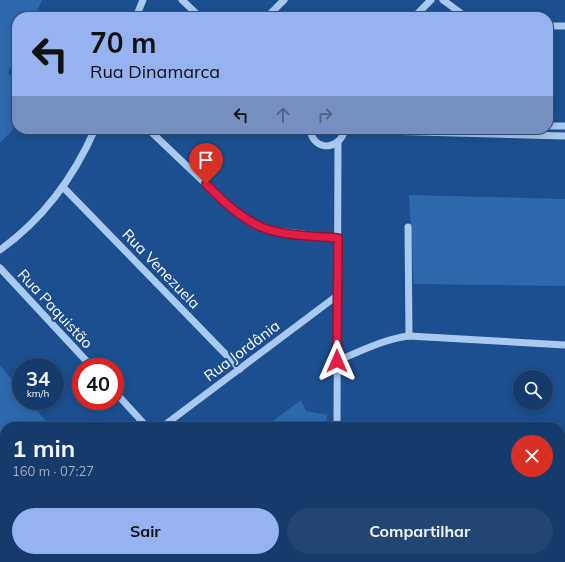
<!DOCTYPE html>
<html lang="pt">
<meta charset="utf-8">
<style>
body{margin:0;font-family:Mulish,sans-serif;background:#214673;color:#f1f3f6;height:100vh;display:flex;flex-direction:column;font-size:15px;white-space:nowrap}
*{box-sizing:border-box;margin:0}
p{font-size:13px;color:#9dadc1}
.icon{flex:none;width:22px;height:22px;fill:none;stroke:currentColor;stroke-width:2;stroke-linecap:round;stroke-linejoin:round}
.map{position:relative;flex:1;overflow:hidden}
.details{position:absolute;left:0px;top:422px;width:565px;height:140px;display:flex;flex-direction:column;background:#143b6b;border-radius:16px 16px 0 0;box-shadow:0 2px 10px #0003,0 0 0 1px #33557e}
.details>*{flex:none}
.top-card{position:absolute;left:12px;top:12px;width:541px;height:122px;border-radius:16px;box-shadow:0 2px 10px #0003,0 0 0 1px #33557e;background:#95b2f1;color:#111;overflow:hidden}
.buttons{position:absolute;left:513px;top:370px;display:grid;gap:8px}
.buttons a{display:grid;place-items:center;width:40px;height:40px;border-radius:50%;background:#143b6b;box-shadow:0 2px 10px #0003,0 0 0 1px #33557e;font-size:20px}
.speed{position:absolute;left:12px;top:358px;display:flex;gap:8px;font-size:20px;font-weight:700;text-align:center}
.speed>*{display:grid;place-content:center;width:52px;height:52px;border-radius:50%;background:#143b6b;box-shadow:0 2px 10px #0003,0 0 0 1px #33557e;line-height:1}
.speed small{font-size:10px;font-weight:400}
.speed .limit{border:6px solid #d22;background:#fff;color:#111}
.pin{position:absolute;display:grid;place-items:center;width:34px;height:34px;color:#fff;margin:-41px -17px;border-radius:50% 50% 50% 0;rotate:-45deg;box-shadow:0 0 4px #0007}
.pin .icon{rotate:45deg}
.me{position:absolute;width:44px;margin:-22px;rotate:0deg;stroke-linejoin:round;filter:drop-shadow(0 0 3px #0008)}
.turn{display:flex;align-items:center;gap:14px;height:84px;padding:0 12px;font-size:18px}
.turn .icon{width:52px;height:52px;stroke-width:2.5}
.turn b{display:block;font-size:28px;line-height:34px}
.lanes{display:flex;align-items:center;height:38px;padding:0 12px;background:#0003;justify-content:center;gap:20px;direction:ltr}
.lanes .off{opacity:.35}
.round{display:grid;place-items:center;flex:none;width:42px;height:42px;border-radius:21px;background:#214673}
.summary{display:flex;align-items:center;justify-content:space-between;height:68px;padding:0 12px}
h1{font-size:24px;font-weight:700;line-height:30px}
.primary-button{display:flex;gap:8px;margin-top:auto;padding:8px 12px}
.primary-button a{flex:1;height:46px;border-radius:24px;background:#95b2f1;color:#111;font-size:16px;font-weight:700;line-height:46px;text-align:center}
.primary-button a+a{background:#214673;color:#f1f3f6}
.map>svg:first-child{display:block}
.green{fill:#2e69ad}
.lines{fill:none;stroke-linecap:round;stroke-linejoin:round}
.minor{stroke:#a9c9ee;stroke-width:7}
.route-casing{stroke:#92132f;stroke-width:10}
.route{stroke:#e11d48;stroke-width:7}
.labels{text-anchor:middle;stroke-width:4;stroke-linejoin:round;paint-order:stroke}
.street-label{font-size:15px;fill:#fff;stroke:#1b4f8f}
</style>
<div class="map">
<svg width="565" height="562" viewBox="0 0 565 562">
<rect width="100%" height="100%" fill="#1b4f8f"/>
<g class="green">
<path d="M 0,0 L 42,0 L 34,17 L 17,17 L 17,53 L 8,73 L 17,81 L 17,125 L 0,143 Z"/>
<path d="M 409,195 L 565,199 L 565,286 L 414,284 Z"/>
<path d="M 0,365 L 21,391 L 21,401 L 29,401 L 49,425 L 48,427 L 5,427 L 5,557 L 206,557 L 196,562 L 0,562 Z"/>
<path d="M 301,400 L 306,411 L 327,415 L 326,427 L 265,427 Z"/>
</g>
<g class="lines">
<g class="minor">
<path d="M 182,0 L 200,17"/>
<path d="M 443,0 L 466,17"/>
<path d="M 136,17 L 143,0"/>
<path d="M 267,17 L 284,0"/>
<path d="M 414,17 L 431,0"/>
<path d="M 548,26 L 565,26"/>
<path d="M 548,126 L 565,126"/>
<path d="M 148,129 L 229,206 L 244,218 L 260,226 L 277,231 L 338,238"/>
<path d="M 310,129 C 313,152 340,151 345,129"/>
<path d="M 345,130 L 565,136"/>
<path d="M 64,188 L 240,369"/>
<path d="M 408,227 L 409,336"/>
<path d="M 0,250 C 43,219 74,177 95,129"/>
<path d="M 0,268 L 92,367"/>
<path d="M 337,361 C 361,351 384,339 409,336 L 565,345"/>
<path d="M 115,392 L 147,427"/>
<path d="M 162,427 L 338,295"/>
<path d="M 337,427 L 338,142"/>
<path d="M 560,450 L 565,450"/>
<path d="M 560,551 L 565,551"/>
<path d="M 324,562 L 333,557"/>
</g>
</g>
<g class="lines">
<defs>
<path id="route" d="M 206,184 C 222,200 238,216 259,226 C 280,236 314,236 338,238 L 337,361"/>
</defs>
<use href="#route" class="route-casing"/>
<use href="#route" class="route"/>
</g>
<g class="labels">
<g class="street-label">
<text transform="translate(161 269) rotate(46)" y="5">Rua Venezuela</text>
<text transform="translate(55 309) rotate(47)" y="5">Rua Paquistão</text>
<text transform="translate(242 351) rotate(-37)" y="5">Rua Jordânia</text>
</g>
</g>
</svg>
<div class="buttons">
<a><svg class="icon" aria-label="search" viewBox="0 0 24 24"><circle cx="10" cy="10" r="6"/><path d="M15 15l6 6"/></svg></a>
</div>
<div class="speed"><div>34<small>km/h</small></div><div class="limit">40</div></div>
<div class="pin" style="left:206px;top:184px;background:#d93025"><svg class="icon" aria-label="arrive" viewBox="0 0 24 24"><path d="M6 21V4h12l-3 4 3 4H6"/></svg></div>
<svg class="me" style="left:337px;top:361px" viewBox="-20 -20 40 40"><path d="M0-17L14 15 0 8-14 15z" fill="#e11d48" stroke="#fff" stroke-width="4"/></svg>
<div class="top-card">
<div class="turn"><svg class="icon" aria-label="left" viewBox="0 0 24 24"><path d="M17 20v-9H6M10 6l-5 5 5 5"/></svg><div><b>70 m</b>Rua Dinamarca</div></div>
<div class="lanes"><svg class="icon" aria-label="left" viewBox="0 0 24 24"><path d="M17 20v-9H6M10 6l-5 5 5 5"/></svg><svg class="icon off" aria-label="ahead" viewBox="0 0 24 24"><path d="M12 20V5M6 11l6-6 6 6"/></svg><svg class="icon off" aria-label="right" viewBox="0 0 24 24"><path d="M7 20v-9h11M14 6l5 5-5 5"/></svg></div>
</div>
<section class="details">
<div class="summary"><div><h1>1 min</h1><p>160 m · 07:27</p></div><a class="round" style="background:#d93025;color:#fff"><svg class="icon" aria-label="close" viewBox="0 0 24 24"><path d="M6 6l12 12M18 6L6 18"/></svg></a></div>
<div class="primary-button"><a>Sair</a><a>Compartilhar</a></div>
</section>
</div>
